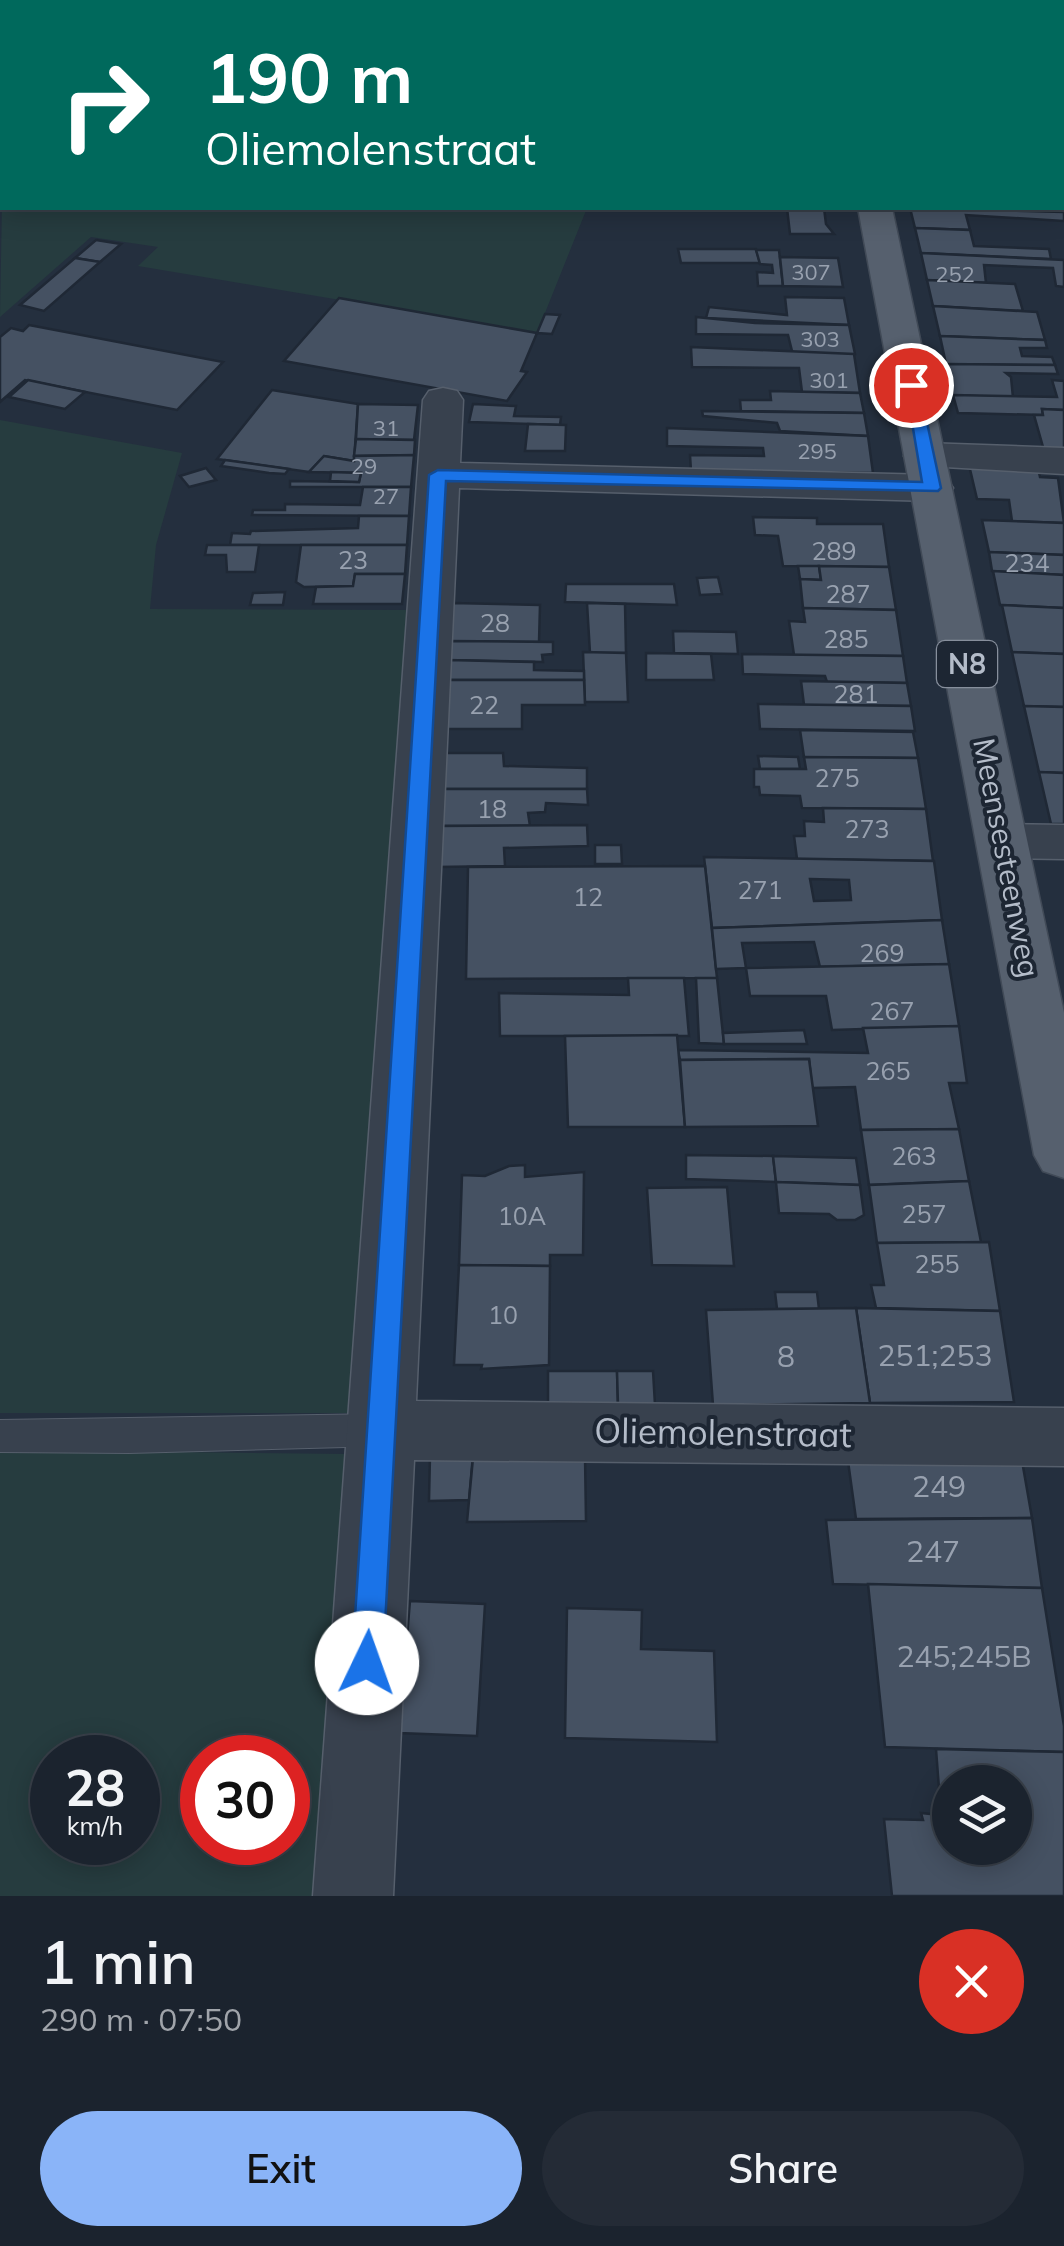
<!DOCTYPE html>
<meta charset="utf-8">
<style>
body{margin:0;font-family:Mulish,sans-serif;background:#242b36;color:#f1f3f6;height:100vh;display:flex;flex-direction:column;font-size:38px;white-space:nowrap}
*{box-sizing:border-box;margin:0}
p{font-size:32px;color:#a0a4aa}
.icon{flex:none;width:55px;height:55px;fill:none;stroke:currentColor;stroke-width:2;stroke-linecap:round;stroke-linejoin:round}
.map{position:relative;height:1896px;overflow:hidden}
.details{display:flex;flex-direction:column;background:#1b232e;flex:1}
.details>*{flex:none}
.banner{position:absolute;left:0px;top:0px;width:1065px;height:210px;box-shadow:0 5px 25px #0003,0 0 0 2px #39404a;background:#00695c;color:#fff;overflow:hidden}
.tools{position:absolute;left:932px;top:1765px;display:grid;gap:20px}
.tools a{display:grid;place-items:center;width:100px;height:100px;border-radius:50%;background:#1b232e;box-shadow:0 5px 25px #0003,0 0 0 2px #39404a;font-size:50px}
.speed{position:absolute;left:30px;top:1735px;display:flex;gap:20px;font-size:50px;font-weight:700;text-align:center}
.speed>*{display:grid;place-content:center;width:130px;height:130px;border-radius:50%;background:#1b232e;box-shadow:0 5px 25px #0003,0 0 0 2px #39404a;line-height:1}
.speed small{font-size:25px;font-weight:400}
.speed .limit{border:15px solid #d22;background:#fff;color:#111}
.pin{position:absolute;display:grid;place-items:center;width:85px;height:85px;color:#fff;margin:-42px;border:5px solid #fff;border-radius:50%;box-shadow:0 2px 10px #0007}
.me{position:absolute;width:110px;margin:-55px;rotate:3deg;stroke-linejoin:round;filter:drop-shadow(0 0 8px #0008)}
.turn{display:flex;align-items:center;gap:35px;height:210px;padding:0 40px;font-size:45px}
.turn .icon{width:130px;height:130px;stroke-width:2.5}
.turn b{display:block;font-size:70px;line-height:85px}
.round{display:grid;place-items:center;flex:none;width:105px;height:105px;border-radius:52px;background:#242b36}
.headline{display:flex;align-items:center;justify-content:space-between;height:170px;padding:0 40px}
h1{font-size:60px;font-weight:600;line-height:75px}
.primary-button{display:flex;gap:20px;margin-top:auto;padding:20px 40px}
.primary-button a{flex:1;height:115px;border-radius:60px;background:#8ab4f8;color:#111;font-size:40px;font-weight:600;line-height:115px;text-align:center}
.primary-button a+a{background:#242b36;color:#f1f3f6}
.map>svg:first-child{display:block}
.green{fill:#263c3f;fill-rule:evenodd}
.building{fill:#455162;stroke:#1f2835;stroke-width:2.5;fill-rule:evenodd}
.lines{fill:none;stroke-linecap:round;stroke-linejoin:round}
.service-casing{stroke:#565f6c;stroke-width:2}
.minor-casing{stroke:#565f6c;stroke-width:3}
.primary-casing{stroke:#414a57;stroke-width:3}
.service{fill:#38414e;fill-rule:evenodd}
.minor{fill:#38414e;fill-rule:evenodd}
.primary{fill:#56606e;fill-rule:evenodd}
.route{fill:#1a73e8;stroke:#114b97;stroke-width:2.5}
.labels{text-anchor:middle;stroke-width:8;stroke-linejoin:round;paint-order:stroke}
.far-number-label{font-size:22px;fill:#98a1af}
.number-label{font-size:25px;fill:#98a1af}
.shield{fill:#1d2633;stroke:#878f9c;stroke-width:2.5}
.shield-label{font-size:28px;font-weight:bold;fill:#b4bcc9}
.street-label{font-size:30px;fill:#b4bcc9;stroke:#1d2633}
.near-number-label{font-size:30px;fill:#98a1af}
.near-street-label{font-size:35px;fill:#b4bcc9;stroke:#1d2633}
</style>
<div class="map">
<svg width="1064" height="1896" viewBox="0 0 1064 1896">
<rect width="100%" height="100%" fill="#242f3e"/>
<g class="green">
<path d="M 2,201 L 2,208 L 587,208 L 537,333 L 138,266 L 158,247 L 91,237 L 0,317 Z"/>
<path d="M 0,420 L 182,453 L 156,545 L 150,609 L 413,610 L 363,1413 L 0,1413 Z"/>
<path d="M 0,1450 L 348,1454 L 321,1896 L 0,1896 ZM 52,1758 L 138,1758 L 138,1842 L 52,1842 ZM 202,1758 L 288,1758 L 288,1842 L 202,1842 Z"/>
</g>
<g class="building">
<path d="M 861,0 L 970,0 L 970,2 L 862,2 Z"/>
<path d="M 787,208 L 824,208 L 826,224 L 834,234 L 790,234 Z"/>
<path d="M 910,208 L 1064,212 L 1064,221 L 966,215 L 970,230 L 915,228 Z"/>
<path d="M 915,228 L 970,230 L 974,246 L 1049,249 L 1051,259 L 921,253 Z"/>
<path d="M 96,240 L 121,244 L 100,262 L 75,258 Z"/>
<path d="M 678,249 L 756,249 L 760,263 L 681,263 Z"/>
<path d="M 756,250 L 779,250 L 783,286 L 758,286 L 757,272 L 773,273 L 772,265 L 760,264 Z"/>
<path d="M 921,253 L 1064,260 L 1064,287 L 1056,286 L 1053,268 L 984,265 L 986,283 L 927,280 Z"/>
<path d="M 780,257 L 838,258 L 843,287 L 783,286 Z"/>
<path d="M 75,258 L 100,262 L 44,311 L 20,305 Z"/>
<path d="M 927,280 L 1015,284 L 1023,311 L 933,306 Z"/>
<path d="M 785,297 L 844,298 L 849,325 L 706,318 L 709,307 L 787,315 Z"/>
<path d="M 339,298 L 537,333 L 521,371 L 527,372 L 507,401 L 284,361 Z"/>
<path d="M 933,306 L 1037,312 L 1045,340 L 940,336 Z"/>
<path d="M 545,314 L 560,315 L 552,334 L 537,333 Z"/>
<path d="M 696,317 L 755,323 L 849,325 L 855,354 L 793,355 L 788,335 L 696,334 Z"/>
<path d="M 29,325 L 223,362 L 177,410 L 25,380 L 0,402 L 0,337 L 11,328 L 23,331 Z"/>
<path d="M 940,336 L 1045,340 L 1047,348 L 1020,348 L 1022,356 L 1052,357 L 1055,365 L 946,364 Z"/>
<path d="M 691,347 L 854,354 L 860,393 L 802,392 L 799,368 L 692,367 Z"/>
<path d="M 946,364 L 1055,365 L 1058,374 L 1006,373 L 1011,377 L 1013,398 L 953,395 Z"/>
<path d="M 28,380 L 85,392 L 65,409 L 9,397 Z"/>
<path d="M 1052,380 L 1064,381 L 1064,410 L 1042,409 L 1043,415 L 958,413 L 953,395 L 1057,397 Z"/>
<path d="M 272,390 L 358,404 L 354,461 L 324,456 L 309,472 L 217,459 Z"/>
<path d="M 770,391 L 860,393 L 864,413 L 741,411 L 740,400 L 771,400 Z"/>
<path d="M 358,404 L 418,405 L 414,440 L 356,439 Z"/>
<path d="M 473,404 L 516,406 L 514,416 L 561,417 L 560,425 L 469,422 Z"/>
<path d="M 1042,409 L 1064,410 L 1064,455 L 1045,454 L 1034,415 L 1043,415 Z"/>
<path d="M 702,411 L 864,413 L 868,436 L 780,431 L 777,423 L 703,416 Z"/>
<path d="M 528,424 L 566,425 L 565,451 L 525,451 Z"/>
<path d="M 667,428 L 868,436 L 873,473 L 691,471 L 690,455 L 764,456 L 763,448 L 667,446 Z"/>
<path d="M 356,439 L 415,440 L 414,455 L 354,456 Z"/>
<path d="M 414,455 L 411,487 L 290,487 L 290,481 L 359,482 L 361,473 L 309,472 L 324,456 L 354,461 L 354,456 Z"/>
<path d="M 225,460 L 289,469 L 285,474 L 269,473 L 221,466 Z"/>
<path d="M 969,465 L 1038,468 L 1040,477 L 1058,478 L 1064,523 L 1012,521 L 1009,500 L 977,499 Z"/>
<path d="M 206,468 L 216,480 L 189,487 L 180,476 Z"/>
<path d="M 331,472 L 361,473 L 359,482 L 330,481 Z"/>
<path d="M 363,487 L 411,487 L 409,516 L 252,515 L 253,510 L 285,510 L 285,504 L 360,505 Z"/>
<path d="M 359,516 L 409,516 L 407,545 L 230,545 L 232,533 L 250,534 L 251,531 L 358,528 Z"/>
<path d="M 753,517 L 817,518 L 817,524 L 883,524 L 889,567 L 783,566 L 778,536 L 755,535 Z"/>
<path d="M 982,520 L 1064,523 L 1064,555 L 989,552 Z"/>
<path d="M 207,545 L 259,545 L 255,572 L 227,572 L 226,555 L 205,555 Z"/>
<path d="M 301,545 L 407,545 L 405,574 L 355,574 L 353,586 L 304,587 L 296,582 Z"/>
<path d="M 989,552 L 1064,555 L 1064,575 L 992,571 Z"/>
<path d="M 798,566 L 819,566 L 821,580 L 800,579 Z"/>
<path d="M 819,566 L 889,567 L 896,610 L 803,608 L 800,579 L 821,580 Z"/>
<path d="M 993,571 L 1064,575 L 1064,608 L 1000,605 Z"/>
<path d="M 355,574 L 405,574 L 402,604 L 313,604 L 316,587 L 353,586 Z"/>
<path d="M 718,577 L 722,594 L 700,595 L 697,578 Z"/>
<path d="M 566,584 L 674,584 L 677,605 L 565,602 Z"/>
<path d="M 285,592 L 283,605 L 250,605 L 253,593 Z"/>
<path d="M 452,603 L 540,605 L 539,642 L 449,641 Z"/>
<path d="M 587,603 L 625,604 L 626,653 L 590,653 Z"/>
<path d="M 1002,605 L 1064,608 L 1064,654 L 1012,652 Z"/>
<path d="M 803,608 L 896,610 L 903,656 L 794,655 L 789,621 L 805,622 Z"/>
<path d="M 673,631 L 736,632 L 738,654 L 674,653 Z"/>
<path d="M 449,641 L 553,642 L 553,654 L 542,655 L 543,662 L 448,660 Z"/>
<path d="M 583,652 L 626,653 L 628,702 L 585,702 Z"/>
<path d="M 1012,652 L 1064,654 L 1064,707 L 1024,706 Z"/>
<path d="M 646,653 L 711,654 L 714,680 L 646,680 Z"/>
<path d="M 742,654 L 903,656 L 907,683 L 827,682 L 825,676 L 743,674 Z"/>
<path d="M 448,660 L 534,662 L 534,670 L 584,671 L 584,680 L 447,680 Z"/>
<path d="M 447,680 L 584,680 L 585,705 L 522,705 L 522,729 L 444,729 Z"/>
<path d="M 801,681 L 907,683 L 911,706 L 804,705 Z"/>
<path d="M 758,704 L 911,706 L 915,731 L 760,729 Z"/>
<path d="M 1024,706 L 1064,707 L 1064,773 L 1039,772 Z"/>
<path d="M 800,730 L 913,732 L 918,758 L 804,757 Z"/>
<path d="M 442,753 L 503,753 L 504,766 L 587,768 L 587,789 L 440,789 Z"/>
<path d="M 758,756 L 798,757 L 800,769 L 760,769 Z"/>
<path d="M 804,757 L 918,758 L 926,809 L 802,808 L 800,796 L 760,795 L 759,787 L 754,787 L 754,769 L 806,769 Z"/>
<path d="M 1039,772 L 1064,773 L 1064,824 L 1051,824 Z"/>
<path d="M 440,789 L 587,789 L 588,805 L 546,803 L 545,812 L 528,813 L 530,826 L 438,826 Z"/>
<path d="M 823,808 L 926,809 L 933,861 L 797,859 L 794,836 L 805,836 L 804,821 L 824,822 Z"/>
<path d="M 587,825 L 588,846 L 504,848 L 505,866 L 436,867 L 438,826 Z"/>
<path d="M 595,845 L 621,845 L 622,864 L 595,864 Z"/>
<path d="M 704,857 L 934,861 L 942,920 L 712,928 ZM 810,879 L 849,880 L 851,900 L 814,901 Z"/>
<path d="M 705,866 L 717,978 L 466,979 L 468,867 Z"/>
<path d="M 942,920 L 949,964 L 820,967 L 814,942 L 742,943 L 746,968 L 716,969 L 712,928 Z"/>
<path d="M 949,964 L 959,1026 L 832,1030 L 826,996 L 750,996 L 746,968 Z"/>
<path d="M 628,978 L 684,978 L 689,1036 L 500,1036 L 499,993 L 629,995 Z"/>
<path d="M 696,978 L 717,978 L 724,1044 L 699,1043 Z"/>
<path d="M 959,1026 L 967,1083 L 949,1083 L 959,1129 L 861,1130 L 855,1087 L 812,1088 L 809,1059 L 680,1060 L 678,1050 L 868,1053 L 863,1028 Z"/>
<path d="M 804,1030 L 807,1044 L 724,1044 L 723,1033 Z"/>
<path d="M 677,1035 L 685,1127 L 568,1127 L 565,1036 Z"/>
<path d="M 809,1059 L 818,1126 L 685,1127 L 680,1060 Z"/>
<path d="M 959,1129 L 969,1181 L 869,1185 L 861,1130 Z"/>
<path d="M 686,1155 L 773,1156 L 776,1182 L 686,1179 Z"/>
<path d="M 773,1156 L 856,1158 L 860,1185 L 776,1182 Z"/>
<path d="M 525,1165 L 525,1177 L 584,1172 L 583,1255 L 550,1255 L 550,1266 L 459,1265 L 462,1175 L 485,1176 L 509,1166 Z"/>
<path d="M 969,1181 L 981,1242 L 877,1243 L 869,1185 Z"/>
<path d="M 776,1182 L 860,1185 L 864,1215 L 855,1220 L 837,1220 L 829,1214 L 779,1213 Z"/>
<path d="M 727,1187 L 734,1266 L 652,1265 L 647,1188 Z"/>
<path d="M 877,1243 L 989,1242 L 1000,1311 L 876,1308 L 871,1285 L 884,1285 Z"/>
<path d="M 459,1265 L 550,1266 L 549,1365 L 481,1369 L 482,1365 L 454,1365 Z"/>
<path d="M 775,1292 L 817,1292 L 819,1309 L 777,1309 Z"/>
<path d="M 856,1308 L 1000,1311 L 1014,1402 L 870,1403 Z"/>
<path d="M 856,1308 L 870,1403 L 713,1405 L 706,1310 Z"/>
<path d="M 548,1371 L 617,1371 L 618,1405 L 548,1406 Z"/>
<path d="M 617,1371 L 653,1371 L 655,1405 L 618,1405 Z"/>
<path d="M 847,1454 L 1021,1455 L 1032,1518 L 856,1519 Z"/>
<path d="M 430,1455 L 473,1455 L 469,1500 L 429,1501 Z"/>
<path d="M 585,1456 L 586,1521 L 467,1522 L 473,1458 Z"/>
<path d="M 1032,1518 L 1042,1588 L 833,1584 L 826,1520 Z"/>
<path d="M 868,1584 L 1042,1588 L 1064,1726 L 1064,1752 L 885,1747 Z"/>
<path d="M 410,1601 L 485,1604 L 477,1736 L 399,1733 Z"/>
<path d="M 567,1608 L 642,1610 L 641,1649 L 714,1651 L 717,1742 L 565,1738 Z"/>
<path d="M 936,1749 L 1064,1752 L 1064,1896 L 892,1896 L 884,1819 L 923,1820 L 921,1813 L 941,1815 ZM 950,1782 L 1015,1782 L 1015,1848 L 950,1848 Z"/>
</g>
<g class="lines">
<defs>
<path id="service" d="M 382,1414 L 395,1419 L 401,1430 L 395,1441 L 382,1446 L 129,1453 L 0,1452 L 0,1420 Z"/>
<g id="minor">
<path d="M 443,388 L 457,391 L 463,400 L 460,463 L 932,475 L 947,479 L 953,488 L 947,497 L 932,501 L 459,488 L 416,1401 L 1064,1408 L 1064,1466 L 414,1460 L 393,1896 L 313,1896 L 423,400 L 429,391 Z"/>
<path d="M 925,443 L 1064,448 L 1064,474 L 910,465 L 904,456 L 910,447 Z"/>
<path d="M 1003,824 L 1064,825 L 1064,859 L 1003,858 L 985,853 L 977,841 L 985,829 Z"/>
</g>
<g id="primary">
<path d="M 821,0 L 851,0 L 851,2 L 822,2 Z"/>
<path d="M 858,208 L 892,208 L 1064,1013 L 1064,1178 L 1043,1171 L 1034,1155 Z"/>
</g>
</defs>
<use href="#service" class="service-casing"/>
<use href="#minor" class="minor-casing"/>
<use href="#primary" class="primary-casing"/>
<use href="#service" class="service"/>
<use href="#minor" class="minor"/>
<use href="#primary" class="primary"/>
</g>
<path class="route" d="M 905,381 L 919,385 L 941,488 L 938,491 L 446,481 L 383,1663 L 378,1673 L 367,1677 L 356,1673 L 352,1663 L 429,475 L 438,470 L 922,482 Z"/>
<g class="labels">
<g class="far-number-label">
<text x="811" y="280">307</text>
<text x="955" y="282">252</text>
<text x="820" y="347">303</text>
<text x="829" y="388">301</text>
<text x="386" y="436">31</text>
<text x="817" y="459">295</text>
<text x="364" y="474">29</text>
<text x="386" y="504">27</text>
</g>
<g class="number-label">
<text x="834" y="560">289</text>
<text x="353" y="569">23</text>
<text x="1027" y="572">234</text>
<text x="848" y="603">287</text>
<text x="495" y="632">28</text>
<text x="846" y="648">285</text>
<text x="856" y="703">281</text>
<text x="484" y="714">22</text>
<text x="837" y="787">275</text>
<text x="492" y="818">18</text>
<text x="867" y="838">273</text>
<text x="760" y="899">271</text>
<text x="588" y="906">12</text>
<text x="882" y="962">269</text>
<text x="892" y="1020">267</text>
<text x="888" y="1080">265</text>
<text x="914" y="1165">263</text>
<text x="924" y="1223">257</text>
<text x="522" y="1225">10A</text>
<text x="937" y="1273">255</text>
<text x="503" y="1324">10</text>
</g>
<rect class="shield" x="937" y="641" width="60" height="46" rx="8"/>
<g class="shield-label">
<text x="967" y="674">N8</text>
</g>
<g class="street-label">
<text transform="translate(1006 858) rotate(79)" y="10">Meensesteenweg</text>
</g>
<g class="near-number-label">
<text x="935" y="1366">251;253</text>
<text x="786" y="1367">8</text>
<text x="939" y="1497">249</text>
<text x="933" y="1562">247</text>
<text x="964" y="1667">245;245B</text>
</g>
<g class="near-street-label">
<text transform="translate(723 1433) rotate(1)" y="12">Oliemolenstraat</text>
</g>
</g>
</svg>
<div class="tools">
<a><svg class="icon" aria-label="layers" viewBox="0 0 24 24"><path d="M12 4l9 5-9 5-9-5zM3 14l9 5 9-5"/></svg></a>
</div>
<div class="speed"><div>28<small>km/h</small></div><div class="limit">30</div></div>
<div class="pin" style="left:911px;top:385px;background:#d93025"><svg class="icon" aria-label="arrive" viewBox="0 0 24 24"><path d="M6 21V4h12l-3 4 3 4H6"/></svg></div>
<svg class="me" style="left:367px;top:1663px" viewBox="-20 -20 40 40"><circle r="19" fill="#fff"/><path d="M0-13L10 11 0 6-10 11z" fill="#1a73e8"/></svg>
<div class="banner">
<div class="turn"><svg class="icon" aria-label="right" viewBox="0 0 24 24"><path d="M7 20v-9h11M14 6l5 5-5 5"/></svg><div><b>190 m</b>Oliemolenstraat</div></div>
</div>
</div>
<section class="details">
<div class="headline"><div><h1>1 min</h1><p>290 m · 07:50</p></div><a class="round" style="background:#d93025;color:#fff"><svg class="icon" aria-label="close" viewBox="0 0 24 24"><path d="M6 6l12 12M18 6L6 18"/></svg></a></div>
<div class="primary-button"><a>Exit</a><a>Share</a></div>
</section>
